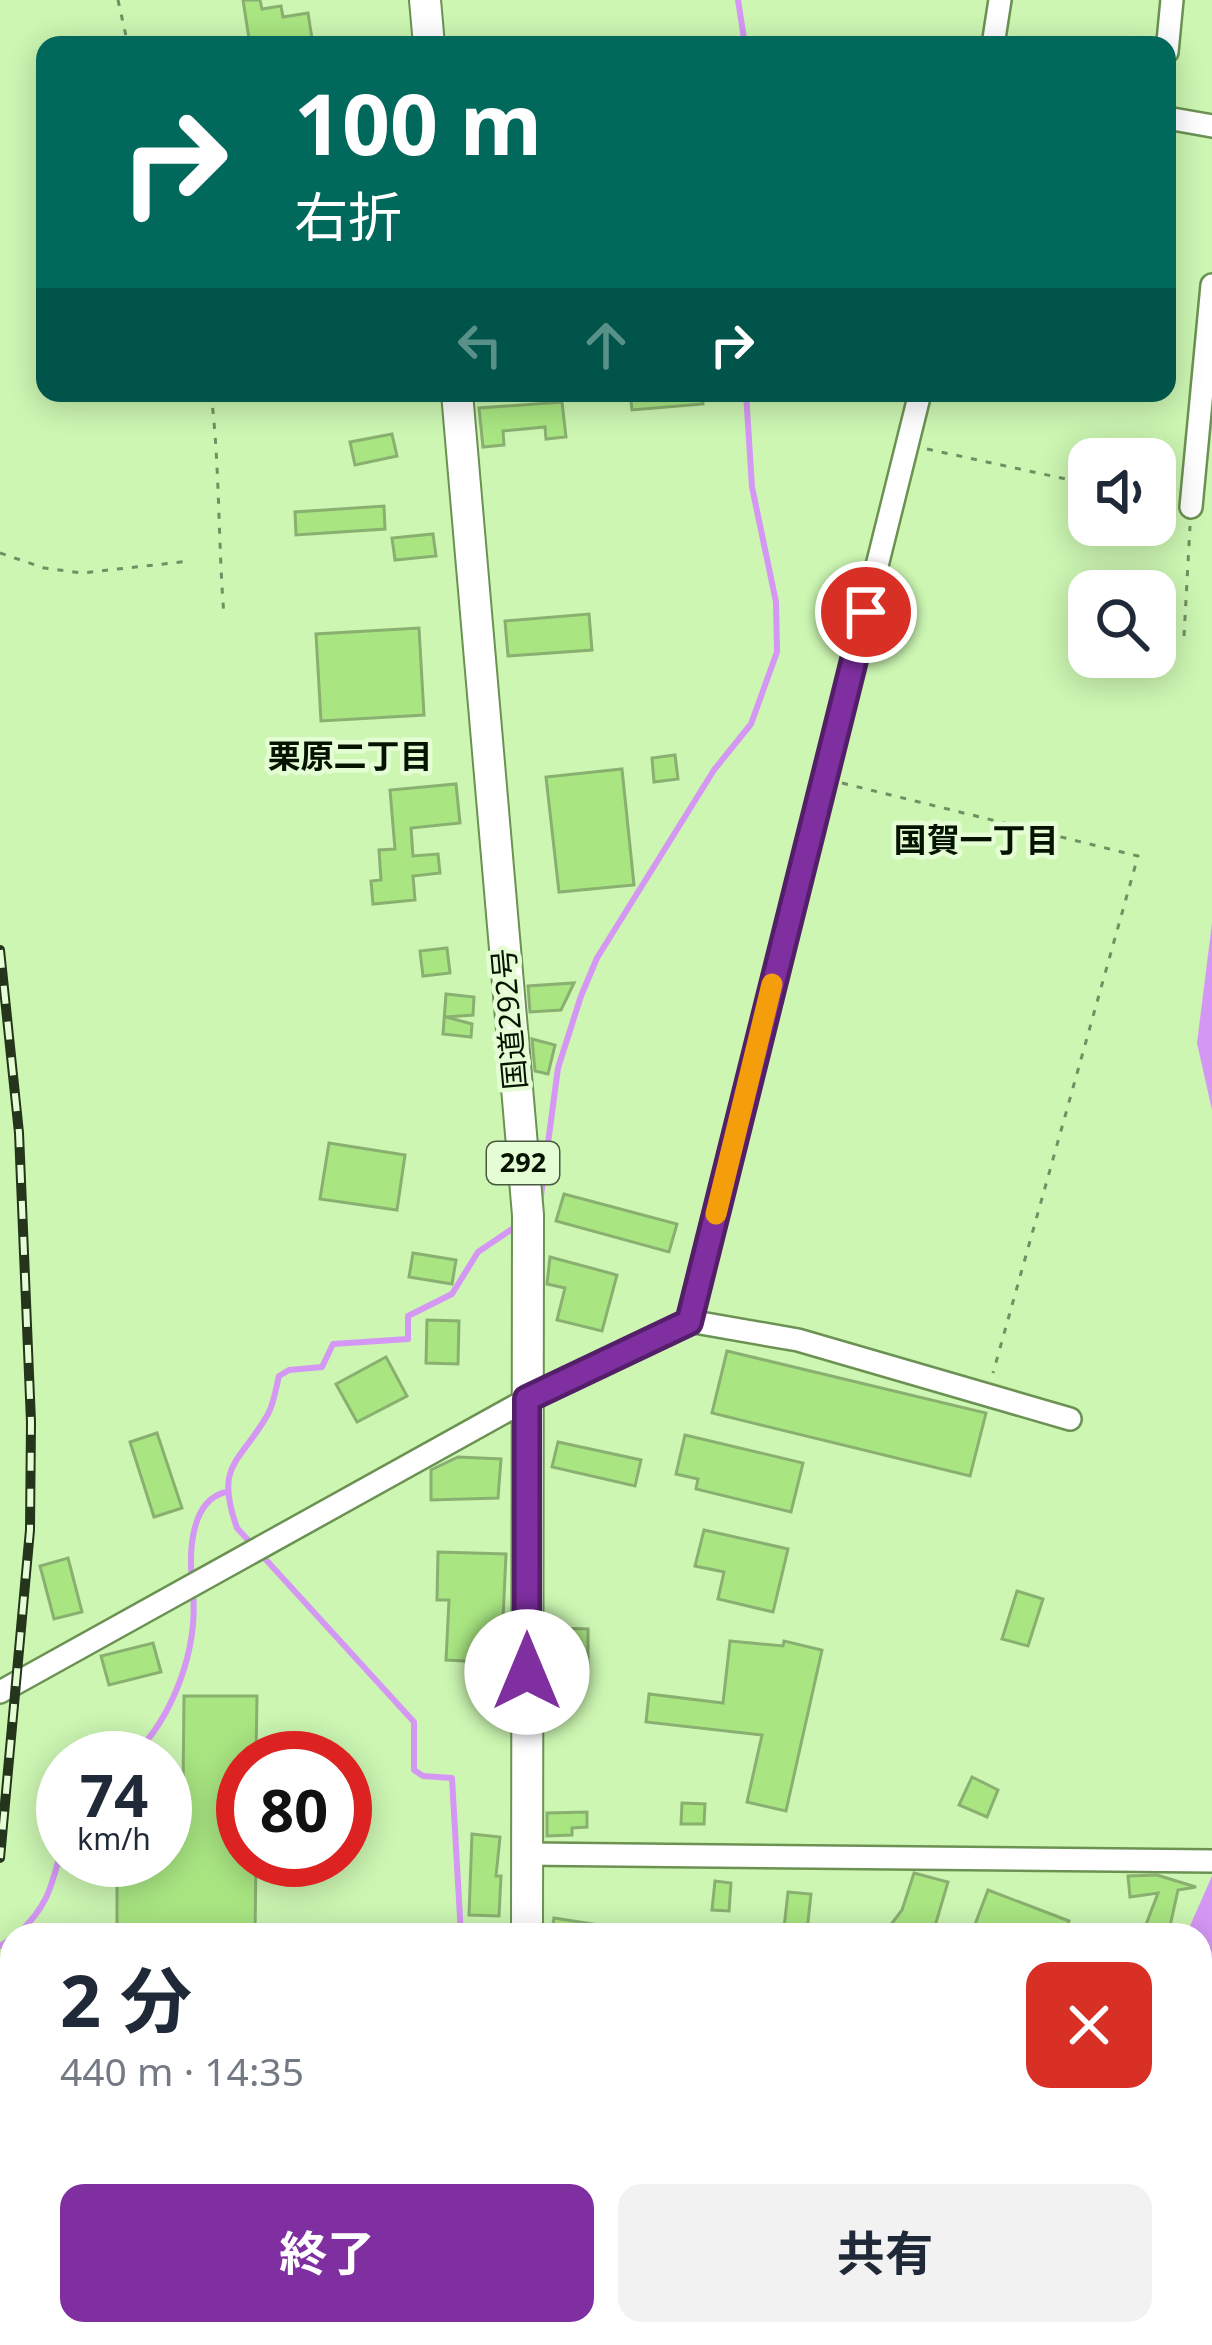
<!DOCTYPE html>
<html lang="ja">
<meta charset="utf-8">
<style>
body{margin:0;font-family:"Noto Sans","Noto Sans JP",sans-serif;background:#f2f2f3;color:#1f2937;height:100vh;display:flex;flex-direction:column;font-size:45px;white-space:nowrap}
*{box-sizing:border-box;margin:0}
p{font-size:39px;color:#747a83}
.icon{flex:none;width:66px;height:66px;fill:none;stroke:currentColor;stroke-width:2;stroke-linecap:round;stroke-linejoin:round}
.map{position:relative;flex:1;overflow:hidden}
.drawer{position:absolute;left:0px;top:1923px;width:1212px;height:423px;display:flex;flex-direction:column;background:#fff;border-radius:36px 36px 0 0;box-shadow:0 6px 30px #0003}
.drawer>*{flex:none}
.hud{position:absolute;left:36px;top:36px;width:1140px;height:366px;border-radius:24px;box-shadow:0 6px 30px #0003;background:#00695c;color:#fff;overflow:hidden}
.controls{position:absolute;left:1068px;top:438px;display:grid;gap:24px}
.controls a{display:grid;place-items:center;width:108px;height:108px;border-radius:24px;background:#fff;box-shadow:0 6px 30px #0003;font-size:60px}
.speed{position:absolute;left:36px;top:1731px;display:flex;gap:24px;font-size:60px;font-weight:700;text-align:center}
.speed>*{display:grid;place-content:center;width:156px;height:156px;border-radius:50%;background:#fff;box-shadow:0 6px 30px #0003;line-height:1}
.speed small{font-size:30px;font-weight:400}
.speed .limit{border:18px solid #d22;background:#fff;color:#111}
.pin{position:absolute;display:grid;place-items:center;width:102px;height:102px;color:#fff;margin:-51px;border:6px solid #fff;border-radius:50%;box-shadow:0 3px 12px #0007}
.me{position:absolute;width:132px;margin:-66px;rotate:0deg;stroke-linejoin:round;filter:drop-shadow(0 0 9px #0008)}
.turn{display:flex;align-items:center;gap:42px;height:252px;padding:0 60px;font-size:54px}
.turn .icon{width:156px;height:156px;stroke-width:2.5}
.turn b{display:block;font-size:84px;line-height:102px}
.lanes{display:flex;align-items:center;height:114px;padding:0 60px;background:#0003;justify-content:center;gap:60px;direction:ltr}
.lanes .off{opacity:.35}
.round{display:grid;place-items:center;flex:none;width:126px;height:126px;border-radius:24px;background:#f2f2f3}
.overview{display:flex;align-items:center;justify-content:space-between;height:204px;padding:0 60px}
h1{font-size:72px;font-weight:700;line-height:90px}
.cta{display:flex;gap:24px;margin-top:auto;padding:24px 60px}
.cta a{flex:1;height:138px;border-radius:24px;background:#7f2fa0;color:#fff;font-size:48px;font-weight:700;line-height:138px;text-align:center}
.cta a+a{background:#f2f2f3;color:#1f2937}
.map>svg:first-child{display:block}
.water{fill:#d597f4}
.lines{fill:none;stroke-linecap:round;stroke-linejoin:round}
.stream{stroke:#d597f4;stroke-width:6}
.building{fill:#a9e682;stroke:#89b070;stroke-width:3}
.minor-casing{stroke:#6b9153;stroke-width:26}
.highway-casing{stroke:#6b9153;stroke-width:34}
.path{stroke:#728f61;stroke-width:3;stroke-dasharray:6 9;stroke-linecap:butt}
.minor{stroke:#fff;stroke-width:21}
.highway{stroke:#fff;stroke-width:30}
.rail-casing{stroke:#24351b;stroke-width:10}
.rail{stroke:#e4fdd5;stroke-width:6;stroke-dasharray:18;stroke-linecap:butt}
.route-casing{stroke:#531f68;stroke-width:30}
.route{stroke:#7f2fa0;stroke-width:21}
.slow{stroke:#f59e0b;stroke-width:21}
.labels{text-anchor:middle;stroke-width:9;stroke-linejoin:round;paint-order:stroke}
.shield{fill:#e4fdd5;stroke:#495940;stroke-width:3}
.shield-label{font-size:27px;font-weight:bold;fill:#061300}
.street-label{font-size:30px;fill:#061300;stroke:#e4fdd5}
.neighbourhood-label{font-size:33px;font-weight:bold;fill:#061300;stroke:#e4fdd5}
</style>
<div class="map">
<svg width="1212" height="2345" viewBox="0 0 1212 2345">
<rect width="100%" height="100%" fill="#ccf6b2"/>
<g class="water">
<path d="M 1212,923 L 1212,1110 L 1197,1043 Z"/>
<path d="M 1212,1876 L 1212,1986 L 1200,1994 L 1200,1935 L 1186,1935 Z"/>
<path d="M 703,2334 L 797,2334 L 792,2345 L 695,2345 Z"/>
</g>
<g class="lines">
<g class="stream">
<path d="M 738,0 L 745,45"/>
<path d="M 540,1203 L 558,1068 L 581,996 L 597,958 L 714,770 L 751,724 L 777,652 L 776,602 L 752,487 L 746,393"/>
<path d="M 192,1580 C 189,1551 191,1500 226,1492"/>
<path d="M 131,1758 C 173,1718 198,1650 193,1593"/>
<path d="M 17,1935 C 50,1904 51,1886 63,1844"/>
<path d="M 461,1935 L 452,1778 L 423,1776 L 414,1770 L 414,1722 L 237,1528 C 214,1463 240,1464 268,1414 C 274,1403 276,1388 279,1376 L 289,1370 L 322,1367 L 333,1344 L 408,1339 L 408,1316 L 452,1294 L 478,1252 L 518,1225"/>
<path d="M 0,1946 L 12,1938"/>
<path d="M 410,2334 L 413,2345"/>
</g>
</g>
<g class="building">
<path d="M 243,0 L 260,0 L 262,9 L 281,6 L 283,17 L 308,13 L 313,45 L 250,45 Z"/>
<path d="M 630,393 L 702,393 L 703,404 L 632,410 Z"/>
<path d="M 562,402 L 566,437 L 546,439 L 545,427 L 503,431 L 504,445 L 483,447 L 479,408 Z"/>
<path d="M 392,434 L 397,456 L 355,465 L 350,442 Z"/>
<path d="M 384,506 L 385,529 L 296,535 L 295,512 Z"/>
<path d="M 433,534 L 436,556 L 395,560 L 392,538 Z"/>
<path d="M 589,614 L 592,650 L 508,656 L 505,621 Z"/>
<path d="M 419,628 L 424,715 L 321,721 L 316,634 Z"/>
<path d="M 675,755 L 678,779 L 654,782 L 652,758 Z"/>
<path d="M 622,769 L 634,885 L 559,892 L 546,777 Z"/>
<path d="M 456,784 L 460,823 L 411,828 L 413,856 L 438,854 L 440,873 L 413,876 L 415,900 L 373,904 L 371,881 L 381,880 L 379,850 L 395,849 L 390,790 Z"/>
<path d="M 447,948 L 450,973 L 423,976 L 420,951 Z"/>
<path d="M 574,983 L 561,1010 L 530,1012 L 528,986 Z"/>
<path d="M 446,994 L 474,997 L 473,1015 L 446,1017 L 472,1024 L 471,1037 L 443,1034 Z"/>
<path d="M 532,1039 L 555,1045 L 548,1074 L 535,1071 Z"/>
<path d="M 329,1143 L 405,1155 L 397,1210 L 320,1199 Z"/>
<path d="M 564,1194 L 677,1224 L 669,1252 L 556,1221 Z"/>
<path d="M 413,1253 L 456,1260 L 452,1284 L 409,1277 Z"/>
<path d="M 550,1257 L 617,1275 L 602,1331 L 557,1320 L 565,1288 L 547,1284 Z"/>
<path d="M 427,1320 L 459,1321 L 458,1364 L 426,1363 Z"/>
<path d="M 727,1351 L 986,1413 L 970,1476 L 712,1413 Z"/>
<path d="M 386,1357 L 407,1396 L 357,1422 L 336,1384 Z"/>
<path d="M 157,1433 L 182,1508 L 154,1517 L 130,1442 Z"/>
<path d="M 685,1435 L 803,1463 L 791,1512 L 696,1489 L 698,1479 L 676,1474 Z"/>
<path d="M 558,1442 L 641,1460 L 635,1486 L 552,1467 Z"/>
<path d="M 458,1457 L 501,1459 L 498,1498 L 431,1500 L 431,1470 Z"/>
<path d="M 704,1530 L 788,1549 L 773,1612 L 718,1599 L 724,1572 L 695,1566 Z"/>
<path d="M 438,1552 L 506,1554 L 501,1663 L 446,1660 L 449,1600 L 437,1600 Z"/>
<path d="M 68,1558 L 82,1612 L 54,1619 L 40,1566 Z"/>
<path d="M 1017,1591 L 1043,1599 L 1028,1646 L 1002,1639 Z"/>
<path d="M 555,1628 L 588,1629 L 588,1676 L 554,1675 Z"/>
<path d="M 730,1641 L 783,1646 L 784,1641 L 822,1650 L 786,1811 L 747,1802 L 762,1735 L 646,1722 L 649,1694 L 723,1703 Z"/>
<path d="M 153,1643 L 161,1672 L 109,1685 L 101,1656 Z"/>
<path d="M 184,1696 L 257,1696 L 256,1758 L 243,1758 L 243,1860 L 256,1860 L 255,1935 L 117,1935 L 117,1860 L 165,1860 L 165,1791 L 183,1791 Z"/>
<path d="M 972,1777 L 998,1790 L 987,1817 L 959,1805 Z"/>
<path d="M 682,1803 L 705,1804 L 704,1824 L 681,1824 Z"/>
<path d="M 587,1812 L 587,1827 L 572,1828 L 572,1835 L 547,1836 L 547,1813 Z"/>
<path d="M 472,1834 L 500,1837 L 496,1876 L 501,1876 L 499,1916 L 469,1915 Z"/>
<path d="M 914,1873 L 948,1882 L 935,1926 L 928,1935 L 883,1935 L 902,1910 Z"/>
<path d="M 1157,1875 L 1196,1887 L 1178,1890 L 1168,1935 L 1142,1935 L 1158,1893 L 1130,1897 L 1128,1876 Z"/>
<path d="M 715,1881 L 731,1883 L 729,1911 L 712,1910 Z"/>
<path d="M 988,1890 L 1069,1921 L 1064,1935 L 971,1935 Z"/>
<path d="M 788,1892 L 811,1894 L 807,1931 L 784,1928 Z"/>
<path d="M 554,1918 L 612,1927 L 612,1935 L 551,1935 Z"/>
</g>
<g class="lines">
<defs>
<g id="minor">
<path d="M 993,45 L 1000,0"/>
<path d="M 1167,52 L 1172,0"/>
<path d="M 1167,118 L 1212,126"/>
<path d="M 1191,507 L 1212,285"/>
<path d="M 689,1321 L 920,393"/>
<path d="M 0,1692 L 528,1399 L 689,1321 L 798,1340 L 1070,1419"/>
<path d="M 526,1854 L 1212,1861"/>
<path d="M 1200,2154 L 1212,2158"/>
<path d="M 973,2334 L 988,2345"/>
<path d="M 886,2345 L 892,2334"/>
</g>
<g id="highway">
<path d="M 425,0 L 429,45"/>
<path d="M 457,393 L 528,1215 L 527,1935"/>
<path d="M 529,2345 L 529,2334"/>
</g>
</defs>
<use href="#minor" class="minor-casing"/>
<use href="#highway" class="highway-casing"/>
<g class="path">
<path d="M 118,0 L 128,45"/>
<path d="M 211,393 C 220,468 218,542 224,616"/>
<path d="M 927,449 L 1089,484"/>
<path d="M 1155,499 L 1171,502"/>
<path d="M 0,553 L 44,568 L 82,573 L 190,561"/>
<path d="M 1184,636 L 1190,526"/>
<path d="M 842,783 L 1138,856 L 993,1373"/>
</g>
<use href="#minor" class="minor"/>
<use href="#highway" class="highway"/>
<defs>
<path id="rail" d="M 0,950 L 19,1133 L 31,1422 L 30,1530 L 0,1858"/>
</defs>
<use href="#rail" class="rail-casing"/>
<use href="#rail" class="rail"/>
</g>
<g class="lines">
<defs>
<path id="route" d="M 527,1672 L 527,1399 L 689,1322 L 866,612"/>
</defs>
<use href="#route" class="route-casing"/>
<use href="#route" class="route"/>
<path class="slow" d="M 716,1214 L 772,984"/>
</g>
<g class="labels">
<rect class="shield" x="487" y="1142" width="72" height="42" rx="9"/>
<g class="shield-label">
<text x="523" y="1172">292</text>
</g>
<g class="street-label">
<text transform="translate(510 1019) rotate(-95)" y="10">国道292号</text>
</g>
<g class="neighbourhood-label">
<text x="350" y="768">栗原二丁目</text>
<text x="976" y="852">国賀一丁目</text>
</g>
</g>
</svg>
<div class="controls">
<a><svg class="icon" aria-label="sound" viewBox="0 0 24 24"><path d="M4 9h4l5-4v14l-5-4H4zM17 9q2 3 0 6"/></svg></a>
<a><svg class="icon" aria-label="search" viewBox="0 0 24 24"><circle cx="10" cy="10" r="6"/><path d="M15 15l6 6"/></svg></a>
</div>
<div class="speed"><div>74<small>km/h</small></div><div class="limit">80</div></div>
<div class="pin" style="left:866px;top:612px;background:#d93025"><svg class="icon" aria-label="arrive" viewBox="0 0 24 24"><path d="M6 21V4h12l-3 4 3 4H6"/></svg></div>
<svg class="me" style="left:527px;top:1672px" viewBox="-20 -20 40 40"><circle r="19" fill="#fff"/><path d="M0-13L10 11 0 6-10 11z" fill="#7f2fa0"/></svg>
<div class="hud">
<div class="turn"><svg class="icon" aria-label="right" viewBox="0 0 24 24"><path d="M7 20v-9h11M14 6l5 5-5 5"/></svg><div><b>100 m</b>右折</div></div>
<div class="lanes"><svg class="icon off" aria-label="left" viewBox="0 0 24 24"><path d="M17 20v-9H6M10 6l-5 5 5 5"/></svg><svg class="icon off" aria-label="ahead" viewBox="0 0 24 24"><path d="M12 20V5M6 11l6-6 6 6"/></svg><svg class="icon" aria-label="right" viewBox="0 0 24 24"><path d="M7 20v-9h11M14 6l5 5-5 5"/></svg></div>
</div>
<section class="drawer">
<div class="overview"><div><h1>2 分</h1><p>440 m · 14:35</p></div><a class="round" style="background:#d93025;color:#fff"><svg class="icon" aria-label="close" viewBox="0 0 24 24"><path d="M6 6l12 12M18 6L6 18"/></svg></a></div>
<div class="cta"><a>終了</a><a>共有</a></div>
</section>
</div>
